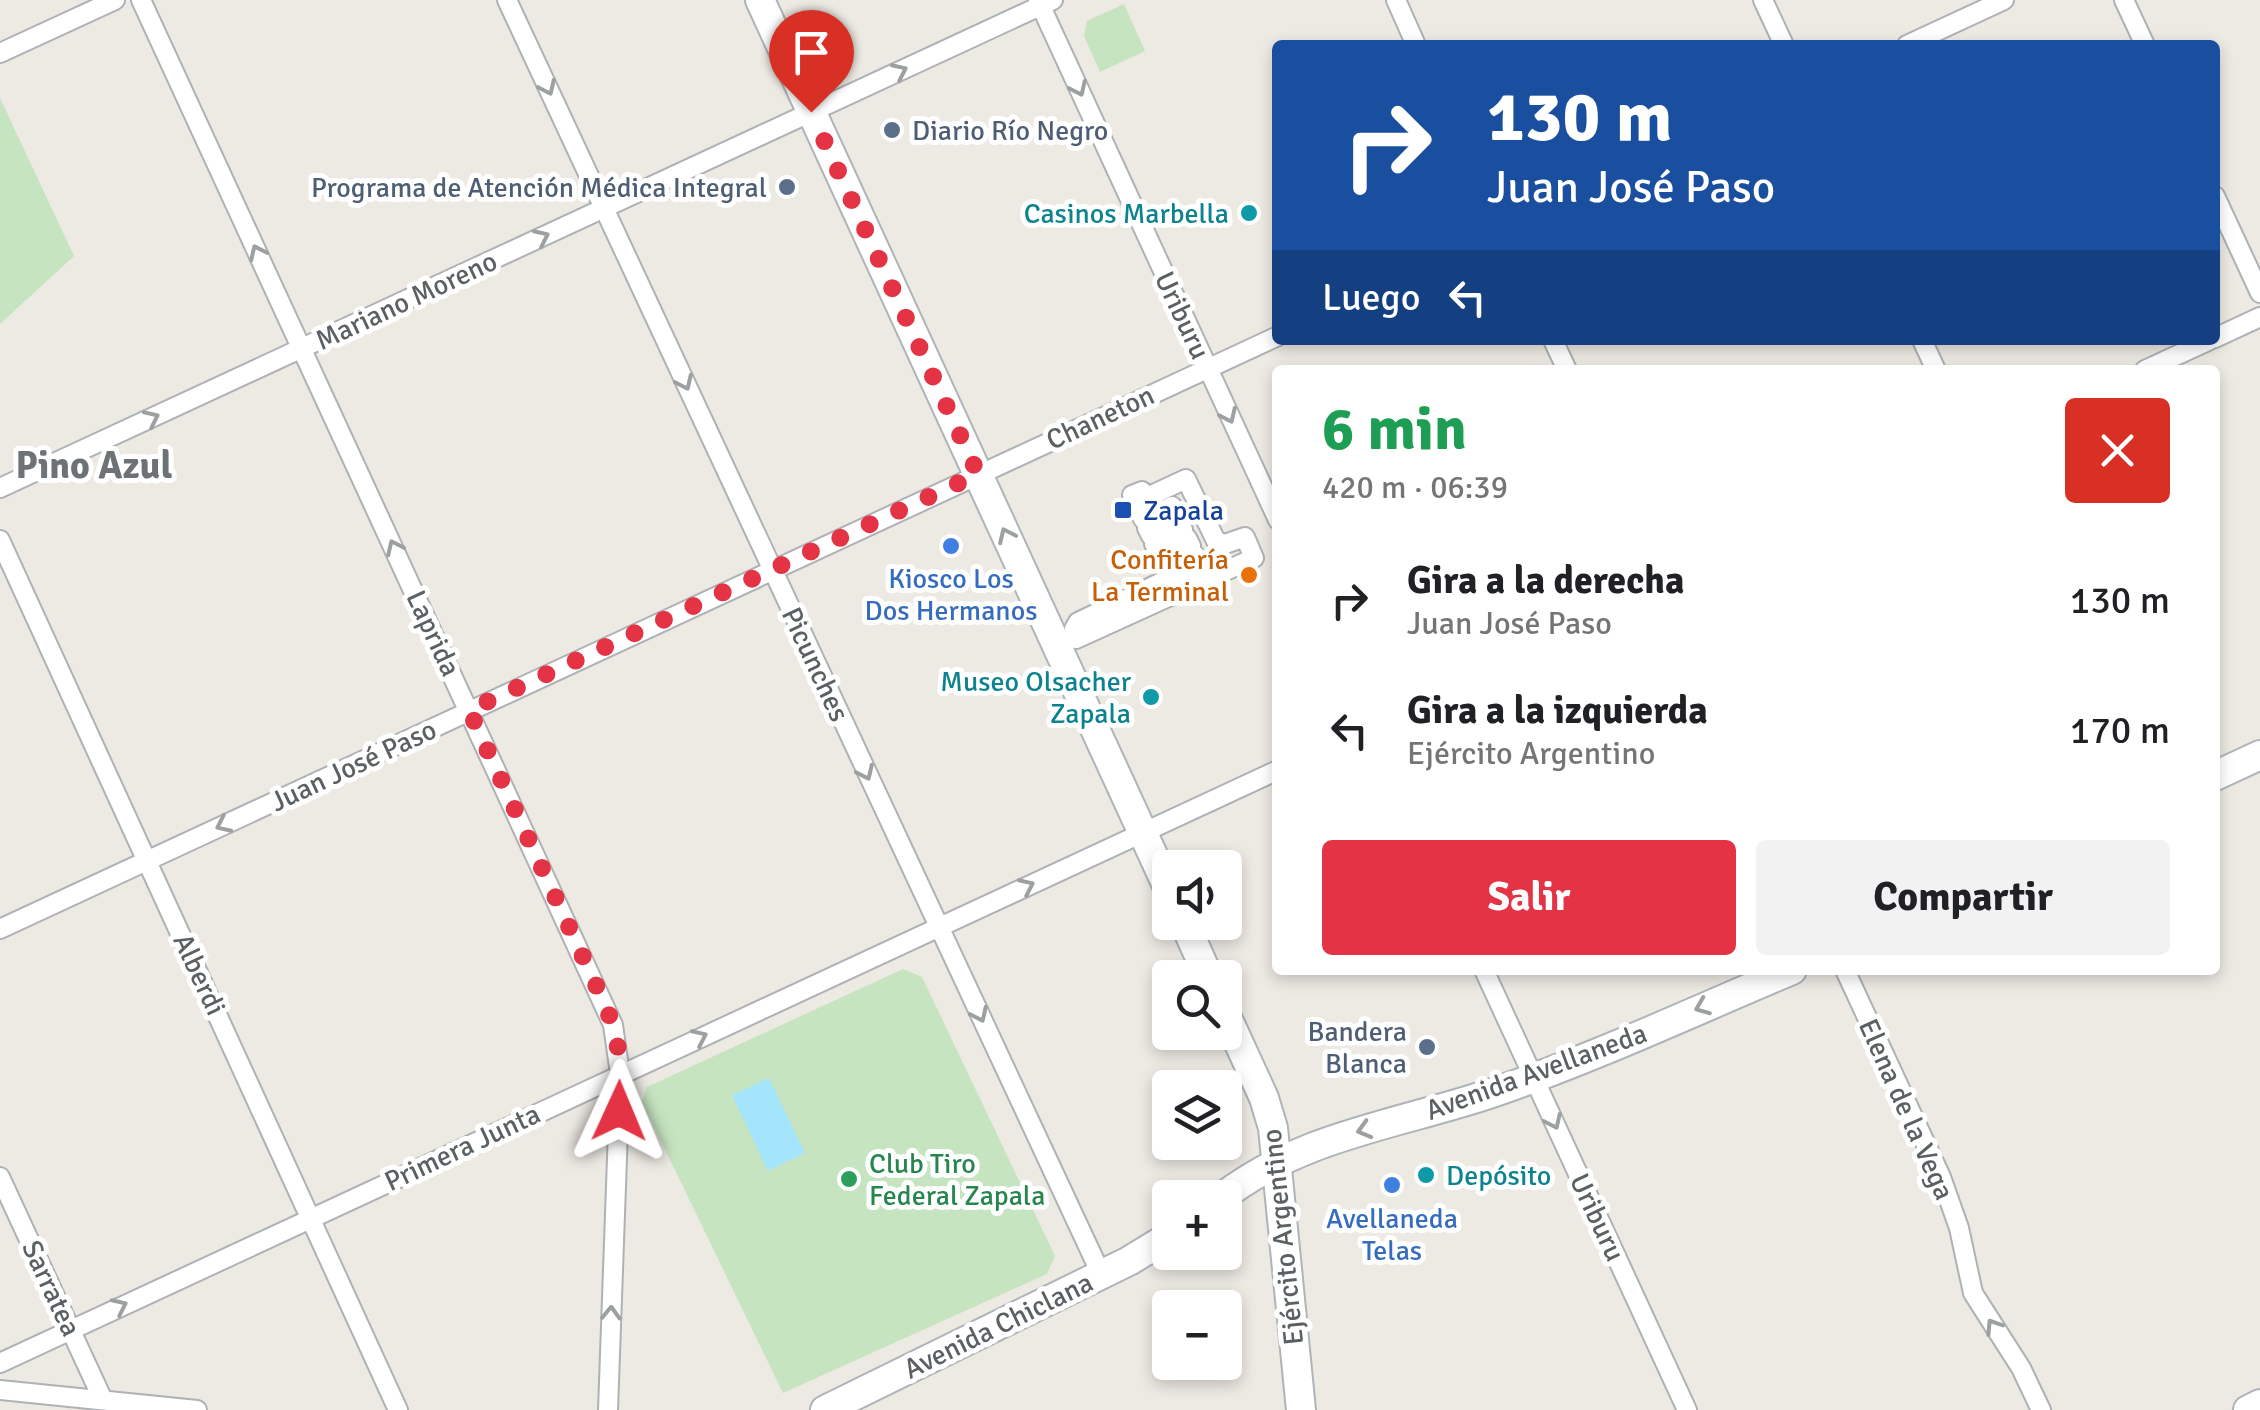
<!DOCTYPE html>
<html lang="es">
<meta charset="utf-8">
<style>
body{margin:0;font-family:Signika,sans-serif;background:#f2f2f2;color:#202124;height:100vh;display:flex;flex-direction:column;font-size:38px;white-space:nowrap}
*{box-sizing:border-box;margin:0}
p{font-size:32px;color:#757577}
.icon{flex:none;width:55px;height:55px;fill:none;stroke:currentColor;stroke-width:2;stroke-linecap:round;stroke-linejoin:round}
.map{position:relative;flex:1;overflow:hidden}
.side{position:absolute;left:1272px;top:365px;width:948px;height:610px;display:flex;flex-direction:column;background:#fff;border-radius:10px;box-shadow:0 5px 15px #0003}
.side>*{flex:none}
.top-card{position:absolute;left:1272px;top:40px;width:948px;height:305px;border-radius:10px;box-shadow:0 5px 15px #0003;background:#1a4fa0;color:#fff;overflow:hidden}
.controls{position:absolute;left:1152px;top:850px;display:grid;gap:20px}
.controls a{display:grid;place-items:center;width:90px;height:90px;border-radius:10px;background:#fff;box-shadow:0 5px 15px #0003;font-size:50px}
.pin{position:absolute;display:grid;place-items:center;width:85px;height:85px;color:#fff;margin:-102px -42px;border-radius:50% 50% 50% 0;rotate:-45deg;box-shadow:0 0 10px #0007}
.pin .icon{rotate:45deg}
.me{position:absolute;width:110px;margin:-55px;rotate:1deg;stroke-linejoin:round;filter:drop-shadow(0 0 8px #0008)}
.turn{display:flex;align-items:center;gap:35px;height:210px;padding:0 50px;font-size:45px}
.turn .icon{width:130px;height:130px;stroke-width:2.5}
.turn b{display:block;font-size:70px;line-height:85px}
.then{display:flex;align-items:center;height:95px;padding:0 50px;background:#0003;gap:20px;font-size:38px}
.round{display:grid;place-items:center;flex:none;width:105px;height:105px;border-radius:10px;background:#f2f2f2}
.overview{display:flex;align-items:center;justify-content:space-between;height:170px;padding:0 50px}
h1{font-size:60px;font-weight:700;line-height:75px;color:#1e9e55}
.primary-button{display:flex;gap:20px;margin-top:auto;padding:20px 50px}
.primary-button a{flex:1;height:115px;border-radius:10px;background:#e33344;color:#fff;font-size:40px;font-weight:700;line-height:115px;text-align:center}
.primary-button a+a{background:#f2f2f2;color:#202124}
ul{padding:0;list-style:none}
li{display:flex;align-items:center;gap:30px;height:130px;padding:0 50px}
li div{flex:1}
li b{display:block;font-size:38px}
li em{font-style:normal}
.map>svg:first-child{display:block}
.green{fill:#c6e4c0}
.water{fill:#a4e5fc}
.lines{fill:none;stroke-linecap:round;stroke-linejoin:round}
.street-casing{stroke:#aeb2b5;stroke-width:22}
.secondary-casing{stroke:#afb4b8;stroke-width:32}
.street{stroke:#fff;stroke-width:18}
.secondary{stroke:#fff;stroke-width:28}
.oneway{stroke:#9da0a1}
.route{stroke:#e33344;stroke-width:18;stroke-dasharray:0 32.4}
.service-dot{fill:#5c6f8a;stroke:#fff;stroke-width:4}
.culture-dot{fill:#0f9aa8;stroke:#fff;stroke-width:4}
.transit-dot{fill:#1a4fb4;stroke:#fff;stroke-width:4}
.shop-dot{fill:#3f7fe0;stroke:#fff;stroke-width:4}
.food-dot{fill:#e8710a;stroke:#fff;stroke-width:4}
.leisure-dot{fill:#2e9e5b;stroke:#fff;stroke-width:4}
.labels{text-anchor:middle;stroke-width:10;stroke-linejoin:round;paint-order:stroke}
.service-label{font-size:28px;fill:#4e5e75;stroke:#fff;text-anchor:end}
.culture-label{font-size:28px;fill:#0d838f;stroke:#fff;text-anchor:end}
.street-label{font-size:28px;fill:#5b6063;stroke:#fff}
.transit-label{font-size:28px;fill:#164399;stroke:#fff;text-anchor:start}
.food-label{font-size:28px;fill:#c56008;stroke:#fff;text-anchor:end}
.shop-label{font-size:28px;fill:#366cbe;stroke:#fff}
.leisure-label{font-size:28px;fill:#27864d;stroke:#fff;text-anchor:start}
.district-label{font-size:38px;font-weight:bold;fill:#6c7275;stroke:#fff}
</style>
<div class="map">
<svg width="2260" height="1410" viewBox="0 0 2260 1410">
<rect width="100%" height="100%" fill="#ede9e3"/>
<g class="green">
<path d="M 1124,4 L 1145,51 L 1100,72 L 1084,36 L 1087,21 Z"/>
<path d="M 0,98 L 74,256 L 0,324 Z"/>
<path d="M 903,969 L 922,977 L 1055,1256 L 1047,1274 L 783,1393 L 642,1102 L 647,1087 Z"/>
</g>
<path class="water" d="M 769,1078 L 805,1153 L 768,1171 L 732,1095 Z"/>
<g class="lines">
<defs>
<g id="street">
<path d="M 141,0 L 613,1025 L 620,1074 L 608,1410"/>
<path d="M 507,0 L 1101,1274"/>
<path d="M 1038,0 L 1278,520"/>
<path d="M 1396,0 L 1416,45"/>
<path d="M 1763,0 L 1784,45"/>
<path d="M 2124,0 L 2145,45"/>
<path d="M 1907,45 L 2004,0"/>
<path d="M 0,53 L 115,0"/>
<path d="M 2215,196 L 2260,293"/>
<path d="M 2215,338 L 2260,317"/>
<path d="M 1553,340 L 1567,370"/>
<path d="M 1922,340 L 1936,370"/>
<path d="M 2145,370 L 2210,340"/>
<path d="M 1186,479 L 1216,541 L 1225,544 L 1245,537 L 1254,558 L 1076,639 L 1074,629 L 1078,622 L 1199,564 L 1195,555 L 1166,569 L 1162,560 L 1191,546 L 1187,538 L 1158,551 L 1154,544 L 1183,530 L 1180,522 L 1151,536 L 1147,528 L 1176,514 L 1172,506 L 1143,519 L 1132,495 L 1142,491 L 1145,498 Z"/>
<path d="M 0,488 L 1053,0"/>
<path d="M 0,540 L 398,1410"/>
<path d="M 0,929 L 1278,336"/>
<path d="M 1484,970 L 1687,1410"/>
<path d="M 1845,970 L 1941,1177 L 1959,1228 L 1973,1293 L 2021,1368 L 2041,1410"/>
<path d="M 0,1177 L 103,1400"/>
<path d="M 0,1363 L 1278,770"/>
<path d="M 0,1390 L 197,1410"/>
</g>
<g id="secondary">
<path d="M 760,0 L 1170,892"/>
<path d="M 2215,776 L 2260,755"/>
<path d="M 1184,922 L 1209,978"/>
<path d="M 1225,1013 L 1264,1098 L 1273,1128 L 1301,1410"/>
<path d="M 1221,1198 C 1301,1136 1395,1125 1489,1094 C 1592,1059 1692,1012 1792,970"/>
<path d="M 825,1410 L 1129,1261 L 1170,1236"/>
<path d="M 2248,1410 L 2260,1404"/>
</g>
</defs>
<use href="#street" class="street-casing"/>
<use href="#secondary" class="secondary-casing"/>
<use href="#street" class="street"/>
<use href="#secondary" class="secondary"/>
</g>
<defs><path id="oneway-chevron" d="M-2-3.5L2.5 0L-2 3.5" fill="none" stroke-width="1.6" stroke-linecap="round" stroke-linejoin="round" transform="scale(2.5)"/></defs>
<g class="oneway">
<use href="#oneway-chevron" transform="translate(900 71) rotate(-25)"/>
<use href="#oneway-chevron" transform="translate(548 88) rotate(65)"/>
<use href="#oneway-chevron" transform="translate(1079 89) rotate(65)"/>
<use href="#oneway-chevron" transform="translate(542 237) rotate(-25)"/>
<use href="#oneway-chevron" transform="translate(257 252) rotate(-115)"/>
<use href="#oneway-chevron" transform="translate(685 383) rotate(65)"/>
<use href="#oneway-chevron" transform="translate(1229 416) rotate(65)"/>
<use href="#oneway-chevron" transform="translate(152 418) rotate(-25)"/>
<use href="#oneway-chevron" transform="translate(1006 535) rotate(-115)"/>
<use href="#oneway-chevron" transform="translate(394 547) rotate(-115)"/>
<use href="#oneway-chevron" transform="translate(866 773) rotate(65)"/>
<use href="#oneway-chevron" transform="translate(223 825) rotate(155)"/>
<use href="#oneway-chevron" transform="translate(1027 886) rotate(-25)"/>
<use href="#oneway-chevron" transform="translate(1702 1007) rotate(158)"/>
<use href="#oneway-chevron" transform="translate(980 1015) rotate(65)"/>
<use href="#oneway-chevron" transform="translate(700 1037) rotate(-25)"/>
<use href="#oneway-chevron" transform="translate(1554 1122) rotate(65)"/>
<use href="#oneway-chevron" transform="translate(1364 1130) rotate(164)"/>
<use href="#oneway-chevron" transform="translate(120 1306) rotate(-25)"/>
<use href="#oneway-chevron" transform="translate(611 1313) rotate(-88)"/>
<use href="#oneway-chevron" transform="translate(1993 1326) rotate(-123)"/>
</g>
<g class="lines">
<path class="route" d="M 619,1111 L 620,1055 L 608,1011 L 469,710 L 978,474 L 811,112"/>
</g>
<g class="service-dot">
<circle cx="892" cy="130" r="10"/>
<circle cx="787" cy="187" r="10"/>
<circle cx="1427" cy="1047" r="10"/>
</g>
<g class="culture-dot">
<circle cx="1249" cy="213" r="10"/>
<circle cx="1151" cy="697" r="10"/>
<circle cx="1426" cy="1175" r="10"/>
</g>
<rect class="transit-dot" x="1113" y="500" width="20" height="20" rx="5"/>
<g class="shop-dot">
<circle cx="951" cy="546" r="10"/>
<circle cx="1392" cy="1185" r="10"/>
</g>
<circle class="food-dot" cx="1249" cy="575" r="10"/>
<circle class="leisure-dot" cx="849" cy="1179" r="10"/>
<g class="labels">
<g class="service-label">
<text x="912" y="140" text-anchor="start">Diario Río Negro</text>
<text x="767" y="197">Programa de Atención Médica Integral</text>
<text x="1407" y="1041">Bandera<tspan x="1407" dy="32">Blanca</tspan></text>
</g>
<g class="culture-label">
<text x="1229" y="223">Casinos Marbella</text>
<text x="1131" y="691">Museo Olsacher<tspan x="1131" dy="32">Zapala</tspan></text>
<text x="1446" y="1185" text-anchor="start">Depósito</text>
</g>
<g class="street-label">
<text transform="translate(406 300) rotate(-25)" y="10">Mariano Moreno</text>
<text transform="translate(1183 315) rotate(65)" y="10">Uriburu</text>
<text transform="translate(1100 417) rotate(-25)" y="10">Chaneton</text>
<text transform="translate(434 633) rotate(65)" y="10">Laprida</text>
<text transform="translate(816 664) rotate(65)" y="10">Picunches</text>
<text transform="translate(353 765) rotate(-25)" y="10">Juan José Paso</text>
<text transform="translate(200 974) rotate(65)" y="10">Alberdi</text>
<text transform="translate(1536 1071) rotate(-20)" y="10">Avenida Avellaneda</text>
<text transform="translate(1907 1109) rotate(66)" y="10">Elena de la Vega</text>
<text transform="translate(462 1147) rotate(-25)" y="10">Primera Junta</text>
<text transform="translate(1598 1217) rotate(65)" y="10">Uriburu</text>
<text transform="translate(1282 1237) rotate(-96)" y="10">Ejército Argentino</text>
<text transform="translate(52 1288) rotate(65)" y="10">Sarratea</text>
<text transform="translate(998 1325) rotate(-26)" y="10">Avenida Chiclana</text>
</g>
<g class="transit-label">
<text x="1143" y="520">Zapala</text>
</g>
<g class="food-label">
<text x="1229" y="569">Confitería<tspan x="1229" dy="32">La Terminal</tspan></text>
</g>
<g class="shop-label">
<text x="951" y="588">Kiosco Los<tspan x="951" dy="32">Dos Hermanos</tspan></text>
<text x="1392" y="1228">Avellaneda<tspan x="1392" dy="32">Telas</tspan></text>
</g>
<g class="leisure-label">
<text x="869" y="1173">Club Tiro<tspan x="869" dy="32">Federal Zapala</tspan></text>
</g>
<g class="district-label">
<text x="94" y="478">Pino Azul</text>
</g>
</g>
</svg>
<div class="controls">
<a><svg class="icon" aria-label="sound" viewBox="0 0 24 24"><path d="M4 9h4l5-4v14l-5-4H4zM17 9q2 3 0 6"/></svg></a>
<a><svg class="icon" aria-label="search" viewBox="0 0 24 24"><circle cx="10" cy="10" r="6"/><path d="M15 15l6 6"/></svg></a>
<a><svg class="icon" aria-label="layers" viewBox="0 0 24 24"><path d="M12 4l9 5-9 5-9-5zM3 14l9 5 9-5"/></svg></a>
<a>+</a>
<a>−</a>
</div>
<div class="pin" style="left:811px;top:112px;background:#d93025"><svg class="icon" aria-label="arrive" viewBox="0 0 24 24"><path d="M6 21V4h12l-3 4 3 4H6"/></svg></div>
<svg class="me" style="left:619px;top:1111px" viewBox="-20 -20 40 40"><path d="M0-17L14 15 0 8-14 15z" fill="#e33344" stroke="#fff" stroke-width="4"/></svg>
<div class="top-card">
<div class="turn"><svg class="icon" aria-label="right" viewBox="0 0 24 24"><path d="M7 20v-9h11M14 6l5 5-5 5"/></svg><div><b>130 m</b>Juan José Paso</div></div>
<div class="then">Luego<svg class="icon" aria-label="left" viewBox="0 0 24 24"><path d="M17 20v-9H6M10 6l-5 5 5 5"/></svg></div>
</div>
<section class="side">
<div class="overview"><div><h1>6 min</h1><p>420 m · 06:39</p></div><a class="round" style="background:#d93025;color:#fff"><svg class="icon" aria-label="close" viewBox="0 0 24 24"><path d="M6 6l12 12M18 6L6 18"/></svg></a></div>
<ul>
<li><svg class="icon" aria-label="right" viewBox="0 0 24 24"><path d="M7 20v-9h11M14 6l5 5-5 5"/></svg><div><b>Gira a la derecha</b><p>Juan José Paso</p></div><em>130 m</em></li>
<li><svg class="icon" aria-label="left" viewBox="0 0 24 24"><path d="M17 20v-9H6M10 6l-5 5 5 5"/></svg><div><b>Gira a la izquierda</b><p>Ejército Argentino</p></div><em>170 m</em></li>
</ul>
<div class="primary-button"><a>Salir</a><a>Compartir</a></div>
</section>
</div>
